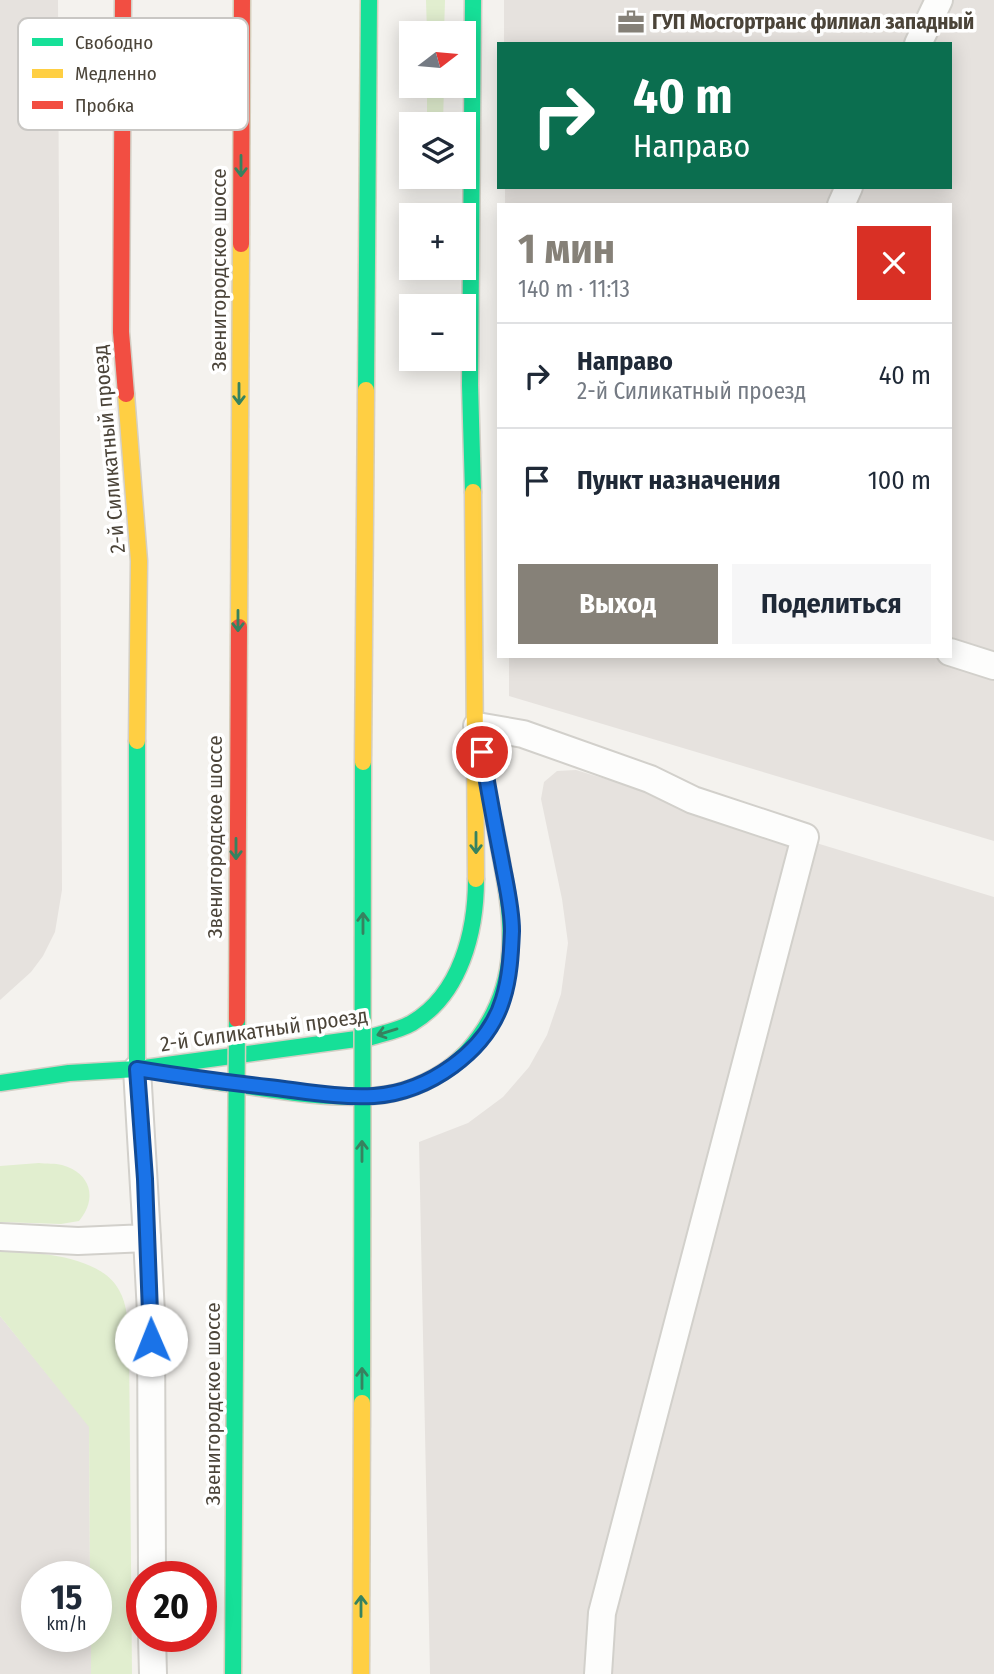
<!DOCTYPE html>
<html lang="ru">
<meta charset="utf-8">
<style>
body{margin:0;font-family:"Fira Sans Condensed",sans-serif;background:#f6f6f7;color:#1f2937;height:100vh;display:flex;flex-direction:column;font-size:26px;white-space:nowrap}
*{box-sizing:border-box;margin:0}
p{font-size:23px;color:#747a83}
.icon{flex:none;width:38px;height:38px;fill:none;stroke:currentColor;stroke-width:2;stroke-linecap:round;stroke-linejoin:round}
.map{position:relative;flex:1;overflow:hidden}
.details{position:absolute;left:497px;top:203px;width:455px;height:455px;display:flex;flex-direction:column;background:#fff;border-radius:0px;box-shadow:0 4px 18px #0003}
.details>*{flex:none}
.banner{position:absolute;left:497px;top:42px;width:455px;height:147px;border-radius:0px;box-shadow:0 4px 18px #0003;background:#0b6e4f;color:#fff;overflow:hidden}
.needle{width:46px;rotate:74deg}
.tools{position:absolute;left:399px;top:21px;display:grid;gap:14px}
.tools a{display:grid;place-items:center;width:77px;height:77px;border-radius:0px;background:#fff;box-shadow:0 4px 18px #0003;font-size:35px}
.speed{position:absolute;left:21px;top:1561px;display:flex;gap:14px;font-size:35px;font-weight:700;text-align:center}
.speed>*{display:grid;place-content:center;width:91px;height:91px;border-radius:50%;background:#fff;box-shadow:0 4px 18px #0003;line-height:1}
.speed small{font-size:18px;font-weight:400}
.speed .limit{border:10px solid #d22;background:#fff;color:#111}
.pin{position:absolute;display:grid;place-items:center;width:60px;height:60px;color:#fff;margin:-30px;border:4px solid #fff;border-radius:50%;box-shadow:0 2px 7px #0007}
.me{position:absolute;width:77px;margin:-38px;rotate:359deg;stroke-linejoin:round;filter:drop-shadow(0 0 5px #0008)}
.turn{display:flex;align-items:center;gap:24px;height:147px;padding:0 21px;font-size:32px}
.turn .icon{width:91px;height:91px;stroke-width:2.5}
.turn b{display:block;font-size:49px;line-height:60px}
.round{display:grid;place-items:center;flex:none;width:74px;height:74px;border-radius:0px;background:#f6f6f7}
.summary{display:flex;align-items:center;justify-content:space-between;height:119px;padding:0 21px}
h1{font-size:42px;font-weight:700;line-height:52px;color:#868178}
.cta{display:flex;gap:14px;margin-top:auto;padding:14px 21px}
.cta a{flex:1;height:80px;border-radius:0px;background:#868178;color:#fff;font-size:28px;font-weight:700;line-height:80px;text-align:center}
.cta a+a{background:#f6f6f7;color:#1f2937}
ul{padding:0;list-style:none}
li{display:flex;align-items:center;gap:21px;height:105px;padding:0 21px;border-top:2px solid #e0e1e3}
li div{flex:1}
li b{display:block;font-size:26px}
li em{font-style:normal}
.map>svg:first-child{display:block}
.industrial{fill:#e6e2de}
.green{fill:#e1eecf}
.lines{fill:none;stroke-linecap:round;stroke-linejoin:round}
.lane-casing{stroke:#d2d0cb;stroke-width:30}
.fast-casing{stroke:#d3cfc5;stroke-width:19}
.slow-casing{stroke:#d3cfc5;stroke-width:19}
.jam-casing{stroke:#d3cfc5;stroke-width:19}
.lane{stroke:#fdfdfc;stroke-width:26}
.fast{stroke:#16e098;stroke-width:16}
.slow{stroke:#ffcf43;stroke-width:16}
.jam{stroke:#f24e42;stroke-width:16}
.fast-bridge-casing{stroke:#d6cebb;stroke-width:19;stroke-linecap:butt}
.slow-bridge-casing{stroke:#d6cebb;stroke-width:19;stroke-linecap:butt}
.jam-bridge-casing{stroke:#d6cebb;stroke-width:19;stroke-linecap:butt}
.fast-bridge{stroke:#16e098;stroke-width:16}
.slow-bridge{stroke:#ffcf43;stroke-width:16}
.jam-bridge{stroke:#f24e42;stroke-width:16}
.oneway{stroke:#36825f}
.route-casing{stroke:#114b97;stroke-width:18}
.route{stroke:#1a73e8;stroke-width:12}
.labels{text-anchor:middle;stroke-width:7;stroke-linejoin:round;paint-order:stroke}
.poi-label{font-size:21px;font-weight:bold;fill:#4b4439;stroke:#fff;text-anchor:start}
.street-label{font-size:21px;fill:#4b4439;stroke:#fff}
.key{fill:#fff;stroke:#c9c7c4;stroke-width:2}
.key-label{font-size:19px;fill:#4b4439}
</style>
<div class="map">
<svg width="994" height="1674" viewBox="0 0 994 1674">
<rect width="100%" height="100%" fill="#f4f2ee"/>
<g class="industrial">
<path d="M 0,0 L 58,0 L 62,890 L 55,932 L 43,956 L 31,972 L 0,1000 Z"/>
<path d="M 504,0 L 994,0 L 994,841 L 509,696 L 509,656 L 950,656 L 950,205 L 505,205 L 505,187 L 950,187 L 950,44 L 504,44 Z"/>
<path d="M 576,770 L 994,897 L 994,1674 L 430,1674 L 419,1142 L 468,1123 L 503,1097 L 529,1067 L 547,1035 L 561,994 L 568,943 L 562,899 L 541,799 L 544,782 L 557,771 Z"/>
<path d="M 0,1316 L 89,1426 L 90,1577 L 37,1577 L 37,1636 L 91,1636 L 91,1674 L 0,1674 Z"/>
</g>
<g class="green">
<path d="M 426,0 L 445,0 L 444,33 L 427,33 Z"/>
<path d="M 427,86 L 444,86 L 443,124 L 427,124 Z"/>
<path d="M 39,1163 C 46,1164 55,1163 62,1165 C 91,1173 98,1199 79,1221 L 61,1224 L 0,1222 L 0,1166 Z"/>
<path d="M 0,1251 C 35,1252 100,1255 119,1290 C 128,1305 128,1326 129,1343 L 132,1674 L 91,1674 L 91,1636 L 96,1636 L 96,1577 L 90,1577 L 89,1427 L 0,1316 Z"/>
</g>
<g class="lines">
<defs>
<g id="lane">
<path d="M 918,44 L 939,0"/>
<path d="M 841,205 L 849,187"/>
<path d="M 950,652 L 994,666"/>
<path d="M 477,726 L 523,734 L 650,779 L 693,800 L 805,837 L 602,1613 L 598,1674"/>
<path d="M 0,1237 L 78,1241 L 147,1238 L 137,1069"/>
<path d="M 147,1238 L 151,1313 L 152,1577"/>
<path d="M 152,1636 L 153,1674"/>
</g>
<g id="fast">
<path d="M 473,492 L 470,385 L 473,0"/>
<path d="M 137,1069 L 137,741"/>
<path d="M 204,1080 C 260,1087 317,1100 373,1096 C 408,1094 443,1077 467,1052 C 531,981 510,906 494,821"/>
<path d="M 0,1083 L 69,1073 L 137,1069 L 371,1037 C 385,1033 400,1030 412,1023 C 461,994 476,931 476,879"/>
</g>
<g id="slow">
<path d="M 126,394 L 139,561 L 137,741"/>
<path d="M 473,492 L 476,879"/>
</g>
<path id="jam" d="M 123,0 L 121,332 L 126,394"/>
</defs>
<use href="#lane" class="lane-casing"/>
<use href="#fast" class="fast-casing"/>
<use href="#slow" class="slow-casing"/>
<use href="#jam" class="jam-casing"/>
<use href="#lane" class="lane"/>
<use href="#fast" class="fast"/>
<use href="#slow" class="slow"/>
<use href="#jam" class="jam"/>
<defs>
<g id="fast-bridge">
<path d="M 366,390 L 369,0"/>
<path d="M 362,1403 L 363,762"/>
<path d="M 233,1674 L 237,1019"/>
</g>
<g id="slow-bridge">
<path d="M 239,627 L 241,244"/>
<path d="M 363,762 L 366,390"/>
<path d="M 361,1674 L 362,1403"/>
</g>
<g id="jam-bridge">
<path d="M 241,244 L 242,0"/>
<path d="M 237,1019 L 239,627"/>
</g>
</defs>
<use href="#fast-bridge" class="fast-bridge-casing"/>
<use href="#slow-bridge" class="slow-bridge-casing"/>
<use href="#jam-bridge" class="jam-bridge-casing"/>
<use href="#fast-bridge" class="fast-bridge"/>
<use href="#slow-bridge" class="slow-bridge"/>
<use href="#jam-bridge" class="jam-bridge"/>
</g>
<defs><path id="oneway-shaft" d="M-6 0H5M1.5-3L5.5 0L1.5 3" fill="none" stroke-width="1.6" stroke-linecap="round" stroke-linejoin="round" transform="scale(1.75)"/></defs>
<g class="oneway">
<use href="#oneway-shaft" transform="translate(241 166) rotate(90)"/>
<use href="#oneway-shaft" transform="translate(239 394) rotate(90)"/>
<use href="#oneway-shaft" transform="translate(238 621) rotate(90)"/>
<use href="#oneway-shaft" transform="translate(476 843) rotate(90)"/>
<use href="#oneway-shaft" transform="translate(236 849) rotate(90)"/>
<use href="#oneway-shaft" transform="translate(363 923) rotate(-90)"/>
<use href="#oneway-shaft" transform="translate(387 1032) rotate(163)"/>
<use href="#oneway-shaft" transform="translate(362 1151) rotate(-90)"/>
<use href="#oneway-shaft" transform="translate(362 1378) rotate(-90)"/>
<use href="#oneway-shaft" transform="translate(361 1606) rotate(-90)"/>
</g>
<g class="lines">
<defs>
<path id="route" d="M 151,1340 L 145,1179 L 137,1069 C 180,1076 224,1082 268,1087 C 303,1091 339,1098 374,1096 C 428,1092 487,1052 503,999 C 510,977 511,953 512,931 C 512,908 506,884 502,862 C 495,826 488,789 482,752"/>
</defs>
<use href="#route" class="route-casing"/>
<use href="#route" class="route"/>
</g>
<defs>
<symbol id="office-bare" viewBox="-9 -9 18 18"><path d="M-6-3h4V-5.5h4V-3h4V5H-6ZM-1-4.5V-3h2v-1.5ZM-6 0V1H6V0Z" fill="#868178" stroke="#fff" stroke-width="2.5" paint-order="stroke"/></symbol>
</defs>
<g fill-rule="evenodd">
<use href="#office-bare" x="612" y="3" width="38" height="38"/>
</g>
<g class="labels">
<g class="poi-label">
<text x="652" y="29">ГУП Мосгортранс филиал западный</text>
</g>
<g class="street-label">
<text transform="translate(219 270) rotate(-90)" y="7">Звенигородское шоссе</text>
<text transform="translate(109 449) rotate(-95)" y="7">2-й Силикатный проезд</text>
<text transform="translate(215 837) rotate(-90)" y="7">Звенигородское шоссе</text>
<text transform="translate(264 1030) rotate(-8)" y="7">2-й Силикатный проезд</text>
<text transform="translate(213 1404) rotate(-90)" y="7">Звенигородское шоссе</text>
</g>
</g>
<rect x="18" y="18" width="230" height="112" rx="10" class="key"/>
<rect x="32" y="38" width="31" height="8" fill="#16e098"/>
<rect x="32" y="69" width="31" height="9" fill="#ffcf43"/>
<rect x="32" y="101" width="31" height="8" fill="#f24e42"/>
<g class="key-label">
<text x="75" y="49">Свободно</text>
<text x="75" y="80">Медленно</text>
<text x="75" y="112">Пробка</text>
</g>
</svg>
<div class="tools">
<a><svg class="needle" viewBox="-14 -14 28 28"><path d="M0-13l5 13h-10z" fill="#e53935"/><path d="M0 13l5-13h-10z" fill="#747a83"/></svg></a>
<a><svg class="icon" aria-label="layers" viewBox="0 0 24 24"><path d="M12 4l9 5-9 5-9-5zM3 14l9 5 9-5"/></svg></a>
<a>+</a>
<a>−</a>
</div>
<div class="speed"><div>15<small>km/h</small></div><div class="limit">20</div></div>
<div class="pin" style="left:482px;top:752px;background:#d93025"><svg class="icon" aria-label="arrive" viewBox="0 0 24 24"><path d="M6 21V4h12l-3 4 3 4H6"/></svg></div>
<svg class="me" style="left:151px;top:1340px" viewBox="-20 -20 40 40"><circle r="19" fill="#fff"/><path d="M0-13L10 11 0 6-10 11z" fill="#1a73e8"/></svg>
<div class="banner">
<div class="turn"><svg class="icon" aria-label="right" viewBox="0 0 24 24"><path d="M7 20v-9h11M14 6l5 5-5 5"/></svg><div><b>40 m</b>Направо</div></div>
</div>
<section class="details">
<div class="summary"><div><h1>1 мин</h1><p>140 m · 11:13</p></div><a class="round" style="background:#d93025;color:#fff"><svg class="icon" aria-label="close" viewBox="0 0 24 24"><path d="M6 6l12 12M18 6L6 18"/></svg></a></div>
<ul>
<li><svg class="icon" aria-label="right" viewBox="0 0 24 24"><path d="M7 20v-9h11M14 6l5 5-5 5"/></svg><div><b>Направо</b><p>2-й Силикатный проезд</p></div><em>40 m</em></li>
<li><svg class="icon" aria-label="arrive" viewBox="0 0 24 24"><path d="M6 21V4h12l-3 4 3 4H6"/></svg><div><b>Пункт назначения</b></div><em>100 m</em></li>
</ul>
<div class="cta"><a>Выход</a><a>Поделиться</a></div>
</section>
</div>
